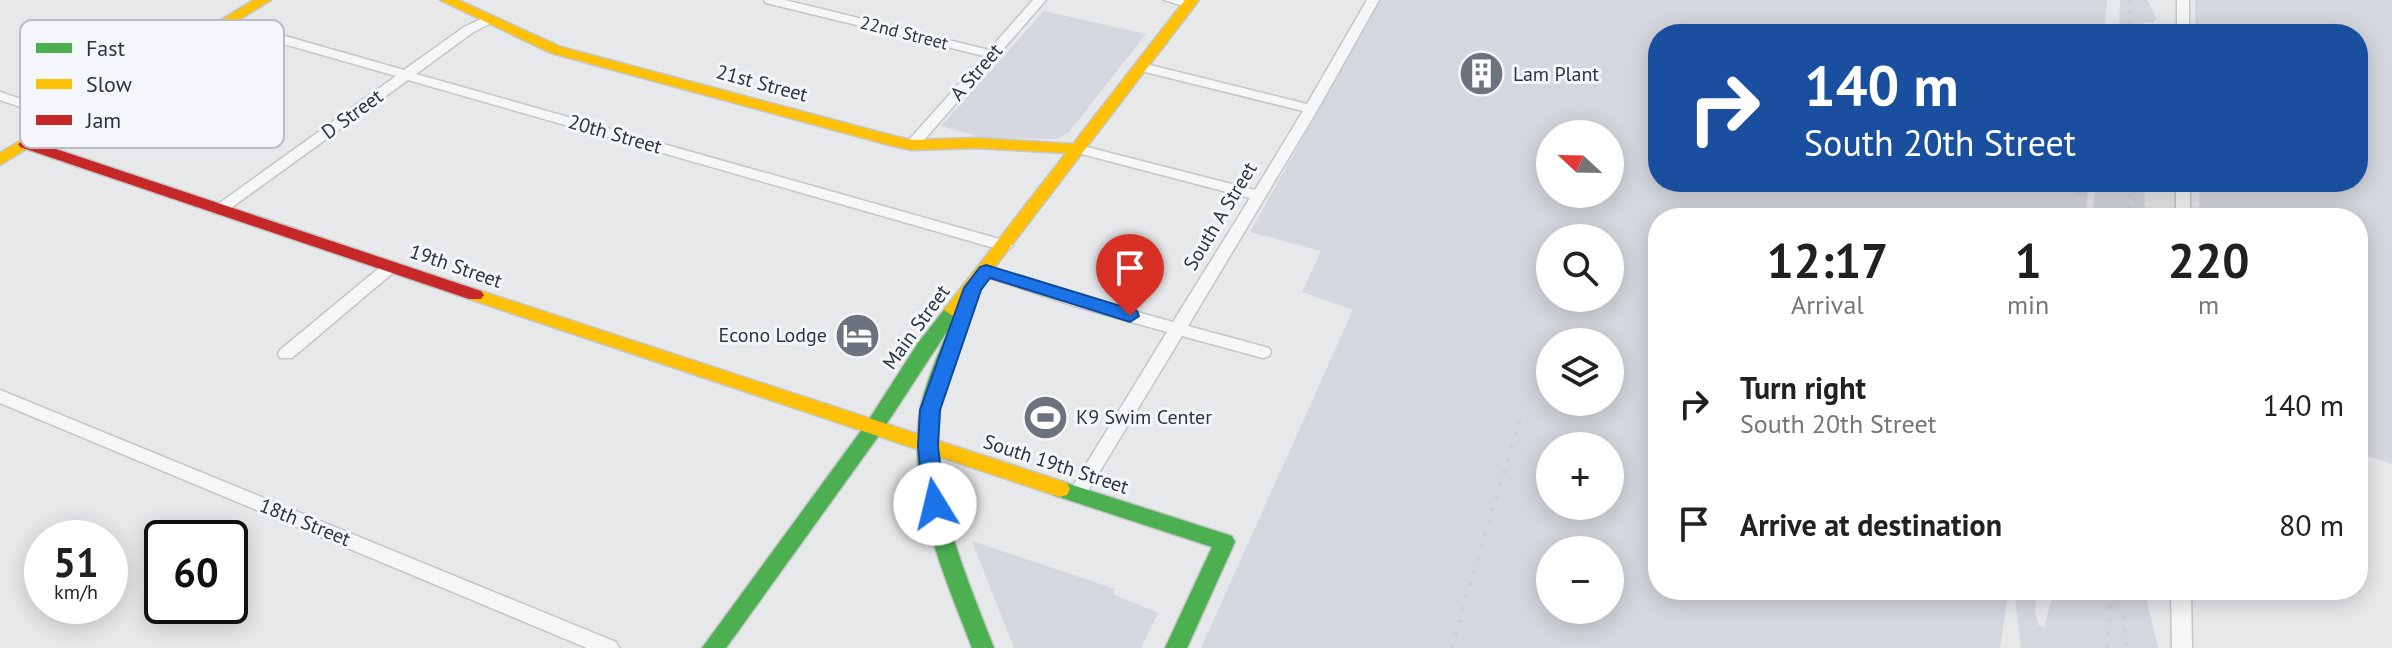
<!DOCTYPE html>
<meta charset="utf-8">
<style>
body{margin:0;font-family:"PT Sans",sans-serif;background:#f6f6f6;color:#202124;height:100vh;display:flex;flex-direction:column;font-size:30px;white-space:nowrap}
*{box-sizing:border-box;margin:0}
p{font-size:26px;color:#757577}
.icon{flex:none;width:44px;height:44px;fill:none;stroke:currentColor;stroke-width:2;stroke-linecap:round;stroke-linejoin:round}
.map{position:relative;flex:1;overflow:hidden}
.sheet{position:absolute;left:1648px;top:208px;width:720px;height:392px;display:flex;flex-direction:column;background:#fff;border-radius:32px;box-shadow:0 4px 20px #0003}
.sheet>*{flex:none}
.banner{position:absolute;left:1648px;top:24px;width:720px;height:168px;border-radius:32px;box-shadow:0 4px 20px #0003;background:#1a4fa0;color:#fff;overflow:hidden}
.needle{width:52px;rotate:292deg}
.controls{position:absolute;left:1536px;top:120px;display:grid;gap:16px}
.controls a{display:grid;place-items:center;width:88px;height:88px;border-radius:50%;background:#fff;box-shadow:0 4px 20px #0003;font-size:40px}
.speed{position:absolute;left:24px;top:520px;display:flex;gap:16px;font-size:40px;font-weight:700;text-align:center}
.speed>*{display:grid;place-content:center;width:104px;height:104px;border-radius:50%;background:#fff;box-shadow:0 4px 20px #0003;line-height:1}
.speed small{font-size:20px;font-weight:400}
.speed .limit{border:4px solid #111;border-radius:12px;background:#fff;color:#111}
.pin{position:absolute;display:grid;place-items:center;width:68px;height:68px;color:#fff;margin:-82px -34px;border-radius:50% 50% 50% 0;rotate:-45deg;box-shadow:0 0 8px #0007}
.pin .icon{rotate:45deg}
.me{position:absolute;width:88px;margin:-44px;rotate:351deg;stroke-linejoin:round;filter:drop-shadow(0 0 6px #0008)}
.turn{display:flex;align-items:center;gap:28px;height:168px;padding:0 24px;font-size:36px}
.turn .icon{width:104px;height:104px;stroke-width:2.5}
.turn b{display:block;font-size:56px;line-height:68px}
.eta{display:flex;justify-content:space-evenly;align-items:center;height:136px;text-align:center}
.eta b{font-size:48px;font-weight:700;line-height:56px}
ul{padding:0;list-style:none}
li{display:flex;align-items:center;gap:24px;height:120px;padding:0 24px}
li div{flex:1}
li b{display:block;font-size:30px}
li em{font-style:normal}
.map>svg:first-child{display:block}
.built{fill:#d4d7dd;fill-rule:evenodd}
.lines{fill:none;stroke-linecap:round;stroke-linejoin:round}
.street-casing{stroke:#c4c6c8;stroke-width:3}
.fast-casing{stroke:#c4c6c8;stroke-width:3}
.slow-casing{stroke:#c4c6c8;stroke-width:3}
.jam-casing{stroke:#c4c6c8;stroke-width:3}
.street{fill:#f5f6f7;fill-rule:evenodd}
.fast{fill:#4caf50;fill-rule:evenodd}
.slow{fill:#ffc107;fill-rule:evenodd}
.jam{fill:#c62828;fill-rule:evenodd}
.rail-far1{stroke:#cecfd2;stroke-width:3;stroke-dasharray:3 7;stroke-linecap:butt}
.rail{stroke:#cecfd2;stroke-width:4;stroke-dasharray:4 9;stroke-linecap:butt}
.route{fill:#1a73e8;stroke:#114b97;stroke-width:2}
.labels{text-anchor:middle;stroke-width:6;stroke-linejoin:round;paint-order:stroke}
.far-street-label{font-size:18px;fill:#2b3445;stroke:#f4f6f9}
.street-label{font-size:20px;fill:#2b3445;stroke:#f4f6f9}
.poi-label{font-size:20px;fill:#2b3445;stroke:#f4f6f9;text-anchor:start}
.key{fill:#f4f6f9;stroke:#b8bcc3;stroke-width:2}
.key-label{font-size:22px;fill:#2b3445}
</style>
<div class="map">
<svg width="2392" height="648" viewBox="0 0 2392 648">
<rect width="100%" height="100%" fill="#e6e8ea"/>
<g class="built">
<path d="M 1380,0 L 2107,0 L 2104,34 L 1658,34 L 1658,182 L 2089,182 L 2085,218 L 1658,218 L 1658,590 L 2009,590 L 2000,648 L 1201,648 L 1353,310 L 1302,292 L 1321,251 L 1250,232 ZM 1610,134 L 1610,194 L 1550,194 L 1550,134 ZM 1550,238 L 1610,238 L 1610,298 L 1550,298 ZM 1550,342 L 1610,342 L 1610,402 L 1550,402 ZM 1610,446 L 1610,506 L 1550,506 L 1550,446 ZM 1550,550 L 1610,550 L 1610,610 L 1550,610 Z"/>
<path d="M 2120,0 L 2147,0 L 2157,19 L 2152,23 L 2144,22 L 2144,34 L 2119,34 Z"/>
<path d="M 2195,0 L 2392,0 L 2392,464 L 2358,453 L 2358,218 L 2200,218 L 2199,182 L 2358,182 L 2358,34 L 2195,34 Z"/>
<path d="M 1044,11 L 1146,34 L 1069,132 L 1057,139 L 983,138 L 941,126 Z"/>
<path d="M 2097,182 L 2145,182 L 2144,218 L 2091,218 Z"/>
<path d="M 972,541 L 1115,589 L 1113,594 L 1158,613 L 1141,648 L 1014,648 Z"/>
<path d="M 2014,590 L 2036,590 L 2035,610 L 2039,626 L 2044,627 L 2054,590 L 2144,590 L 2158,648 L 2021,648 Z"/>
</g>
<g class="lines">
<defs>
<g id="street">
<path d="M 764,0 L 785,0 L 989,50 L 1033,0 L 1046,0 L 917,148 L 912,149 L 905,145 L 907,142 L 984,56 L 766,3 Z"/>
<path d="M 1164,0 L 1187,0 L 1195,4 L 1189,8 Z"/>
<path d="M 1367,0 L 1379,0 L 1318,109 L 1188,326 L 1269,348 L 1271,352 L 1269,356 L 1263,358 L 1182,336 L 1083,499 L 1077,501 L 1071,499 L 1068,494 L 1071,489 L 1167,332 L 1074,306 L 981,275 L 978,271 L 986,266 L 1083,297 L 1173,322 L 1250,198 L 1074,152 L 1072,149 L 1079,145 L 1255,190 L 1303,111 L 1137,70 L 1136,67 L 1142,63 L 1307,104 Z"/>
<rect x="2177" y="0" width="12" height="34"/>
<path d="M 487,16 L 493,20 L 491,23 L 472,33 L 416,74 L 1010,242 L 1013,246 L 1005,251 L 408,80 L 224,213 L 214,213 L 212,210 L 214,207 L 396,76 L 221,26 L 221,20 L 229,20 L 404,70 L 464,27 Z"/>
<path d="M 0,92 L 72,116 L 74,119 L 67,123 L 0,100 Z"/>
<rect x="2176" y="182" width="14" height="36"/>
<path d="M 390,262 L 398,267 L 395,271 L 292,358 L 280,358 L 278,354 L 280,350 L 385,263 Z"/>
<path d="M 0,390 L 616,642 L 619,648 L 587,648 L 0,403 Z"/>
<path d="M 2171,590 L 2191,590 L 2192,648 L 2172,648 Z"/>
</g>
<g id="fast">
<path d="M 953,304 L 970,306 L 973,310 C 962,343 944,375 940,410 C 928,493 965,572 994,648 L 972,648 C 943,572 905,489 921,405 C 927,379 938,355 948,330 L 880,434 L 726,648 L 702,648 L 866,424 L 918,343 L 947,306 Z"/>
<path d="M 1060,481 L 1232,536 L 1235,542 L 1187,648 L 1165,648 L 1212,547 L 1053,495 L 1050,489 L 1053,483 Z"/>
</g>
<g id="slow">
<path d="M 254,0 L 271,0 L 0,165 L 0,153 Z"/>
<path d="M 440,0 L 458,0 L 561,47 L 894,136 L 912,140 L 976,138 L 1073,144 L 1185,0 L 1199,0 L 959,314 L 953,316 L 944,310 L 947,306 L 1066,153 L 976,148 L 912,150 L 893,146 L 551,53 Z"/>
<path d="M 475,289 L 1067,483 L 1070,489 L 1067,495 L 1060,497 L 469,299 L 466,295 L 469,291 Z"/>
</g>
<path id="jam" d="M 26,139 L 481,291 L 484,295 L 481,299 L 469,299 L 20,147 L 18,144 Z"/>
</defs>
<use href="#street" class="street-casing"/>
<use href="#fast" class="fast-casing"/>
<use href="#slow" class="slow-casing"/>
<use href="#jam" class="jam-casing"/>
<use href="#street" class="street"/>
<use href="#fast" class="fast"/>
<use href="#slow" class="slow"/>
<use href="#jam" class="jam"/>
<g class="rail-far1">
<path d="M 2128,34 L 2130,0"/>
<path d="M 2077,182 L 2080,195"/>
<path d="M 2128,218 L 2129,182"/>
</g>
<g class="rail">
<path d="M 2124,616 L 2126,648"/>
<path d="M 1451,648 L 1520,419"/>
<path d="M 2107,648 L 2112,590"/>
</g>
</g>
<path class="route" d="M 986,265 L 1137,311 L 1139,316 L 1130,322 L 990,278 L 981,290 L 940,410 L 938,446 L 945,504 L 942,510 L 935,512 L 927,510 L 924,504 L 918,446 L 920,410 L 964,288 L 980,267 Z"/>
<defs>
<symbol id="building-disc" viewBox="-11 -11 22 22"><circle r="9.5" fill="#6c737f" stroke="#f4f6f9"/><path d="M-4-6H4V6H1V3H-1V6H-4ZM-2.5-4.3h1.7v1.8h-1.7ZM.8-4.3h1.7v1.8H.8ZM-2.5-1h1.7V.8h-1.7ZM.8-1h1.7V.8H.8Z" fill="#fff"/></symbol>
<symbol id="hotel-disc" viewBox="-11 -11 22 22"><circle r="9.5" fill="#6c737f" stroke="#f4f6f9"/><path d="M-6-4.5h1.5V1H6V5H4.5V3h-9V5H-6ZM-4 0a1.8 1.8 0 1 1 3.6 0ZM.5 0V-2.5h3Q6-2.5 6 0Z" fill="#fff"/></symbol>
<symbol id="stadium-disc" viewBox="-11 -11 22 22"><circle r="9.5" fill="#6c737f" stroke="#f4f6f9"/><path d="M0-5a6.5 5 0 1 0 0 10a6.5 5 0 1 0 0-10ZM-3.5-1.8h7v3.6h-7Z" fill="#fff"/></symbol>
</defs>
<g fill-rule="evenodd">
<use href="#building-disc" x="1456" y="48" width="51" height="51"/>
<use href="#hotel-disc" x="832" y="310" width="51" height="51"/>
<use href="#stadium-disc" x="1020" y="392" width="51" height="51"/>
</g>
<g class="labels">
<g class="far-street-label">
<text transform="translate(904 33) rotate(14)" y="6">22nd Street</text>
</g>
<g class="street-label">
<text transform="translate(976 72) rotate(-49)" y="7">A Street</text>
<text transform="translate(762 83) rotate(15)" y="7">21st Street</text>
<text transform="translate(352 114) rotate(-36)" y="7">D Street</text>
<text transform="translate(615 134) rotate(16)" y="7">20th Street</text>
<text transform="translate(1220 216) rotate(-59)" y="7">South A Street</text>
<text transform="translate(456 266) rotate(19)" y="7">19th Street</text>
<text transform="translate(916 327) rotate(-54)" y="7">Main Street</text>
<text transform="translate(1056 464) rotate(18)" y="7">South 19th Street</text>
<text transform="translate(305 522) rotate(22)" y="7">18th Street</text>
</g>
<g class="poi-label">
<text x="1513" y="81">Lam Plant</text>
<text x="827" y="342" text-anchor="end">Econo Lodge</text>
<text x="1076" y="424">K9 Swim Center</text>
</g>
</g>
<rect x="20" y="20" width="264" height="128" rx="12" class="key"/>
<rect x="36" y="43" width="36" height="10" fill="#4caf50"/>
<rect x="36" y="79" width="36" height="10" fill="#ffc107"/>
<rect x="36" y="115" width="36" height="10" fill="#c62828"/>
<g class="key-label">
<text x="86" y="56">Fast</text>
<text x="86" y="92">Slow</text>
<text x="86" y="128">Jam</text>
</g>
</svg>
<div class="controls">
<a><svg class="needle" viewBox="-14 -14 28 28"><path d="M0-13l5 13h-10z" fill="#e53935"/><path d="M0 13l5-13h-10z" fill="#757577"/></svg></a>
<a><svg class="icon" aria-label="search" viewBox="0 0 24 24"><circle cx="10" cy="10" r="6"/><path d="M15 15l6 6"/></svg></a>
<a><svg class="icon" aria-label="layers" viewBox="0 0 24 24"><path d="M12 4l9 5-9 5-9-5zM3 14l9 5 9-5"/></svg></a>
<a>+</a>
<a>−</a>
</div>
<div class="speed"><div>51<small>km/h</small></div><div class="limit">60</div></div>
<div class="pin" style="left:1130px;top:316px;background:#d93025"><svg class="icon" aria-label="arrive" viewBox="0 0 24 24"><path d="M6 21V4h12l-3 4 3 4H6"/></svg></div>
<svg class="me" style="left:935px;top:504px" viewBox="-20 -20 40 40"><circle r="19" fill="#fff"/><path d="M0-13L10 11 0 6-10 11z" fill="#1a73e8"/></svg>
<div class="banner">
<div class="turn"><svg class="icon" aria-label="right" viewBox="0 0 24 24"><path d="M7 20v-9h11M14 6l5 5-5 5"/></svg><div><b>140 m</b>South 20th Street</div></div>
</div>
<section class="sheet">
<div class="eta">
<div><b>12:17</b><p>Arrival</p></div>
<div><b>1</b><p>min</p></div>
<div><b>220</b><p>m</p></div>
</div>
<ul>
<li><svg class="icon" aria-label="right" viewBox="0 0 24 24"><path d="M7 20v-9h11M14 6l5 5-5 5"/></svg><div><b>Turn right</b><p>South 20th Street</p></div><em>140 m</em></li>
<li><svg class="icon" aria-label="arrive" viewBox="0 0 24 24"><path d="M6 21V4h12l-3 4 3 4H6"/></svg><div><b>Arrive at destination</b></div><em>80 m</em></li>
</ul>
</section>
</div>
